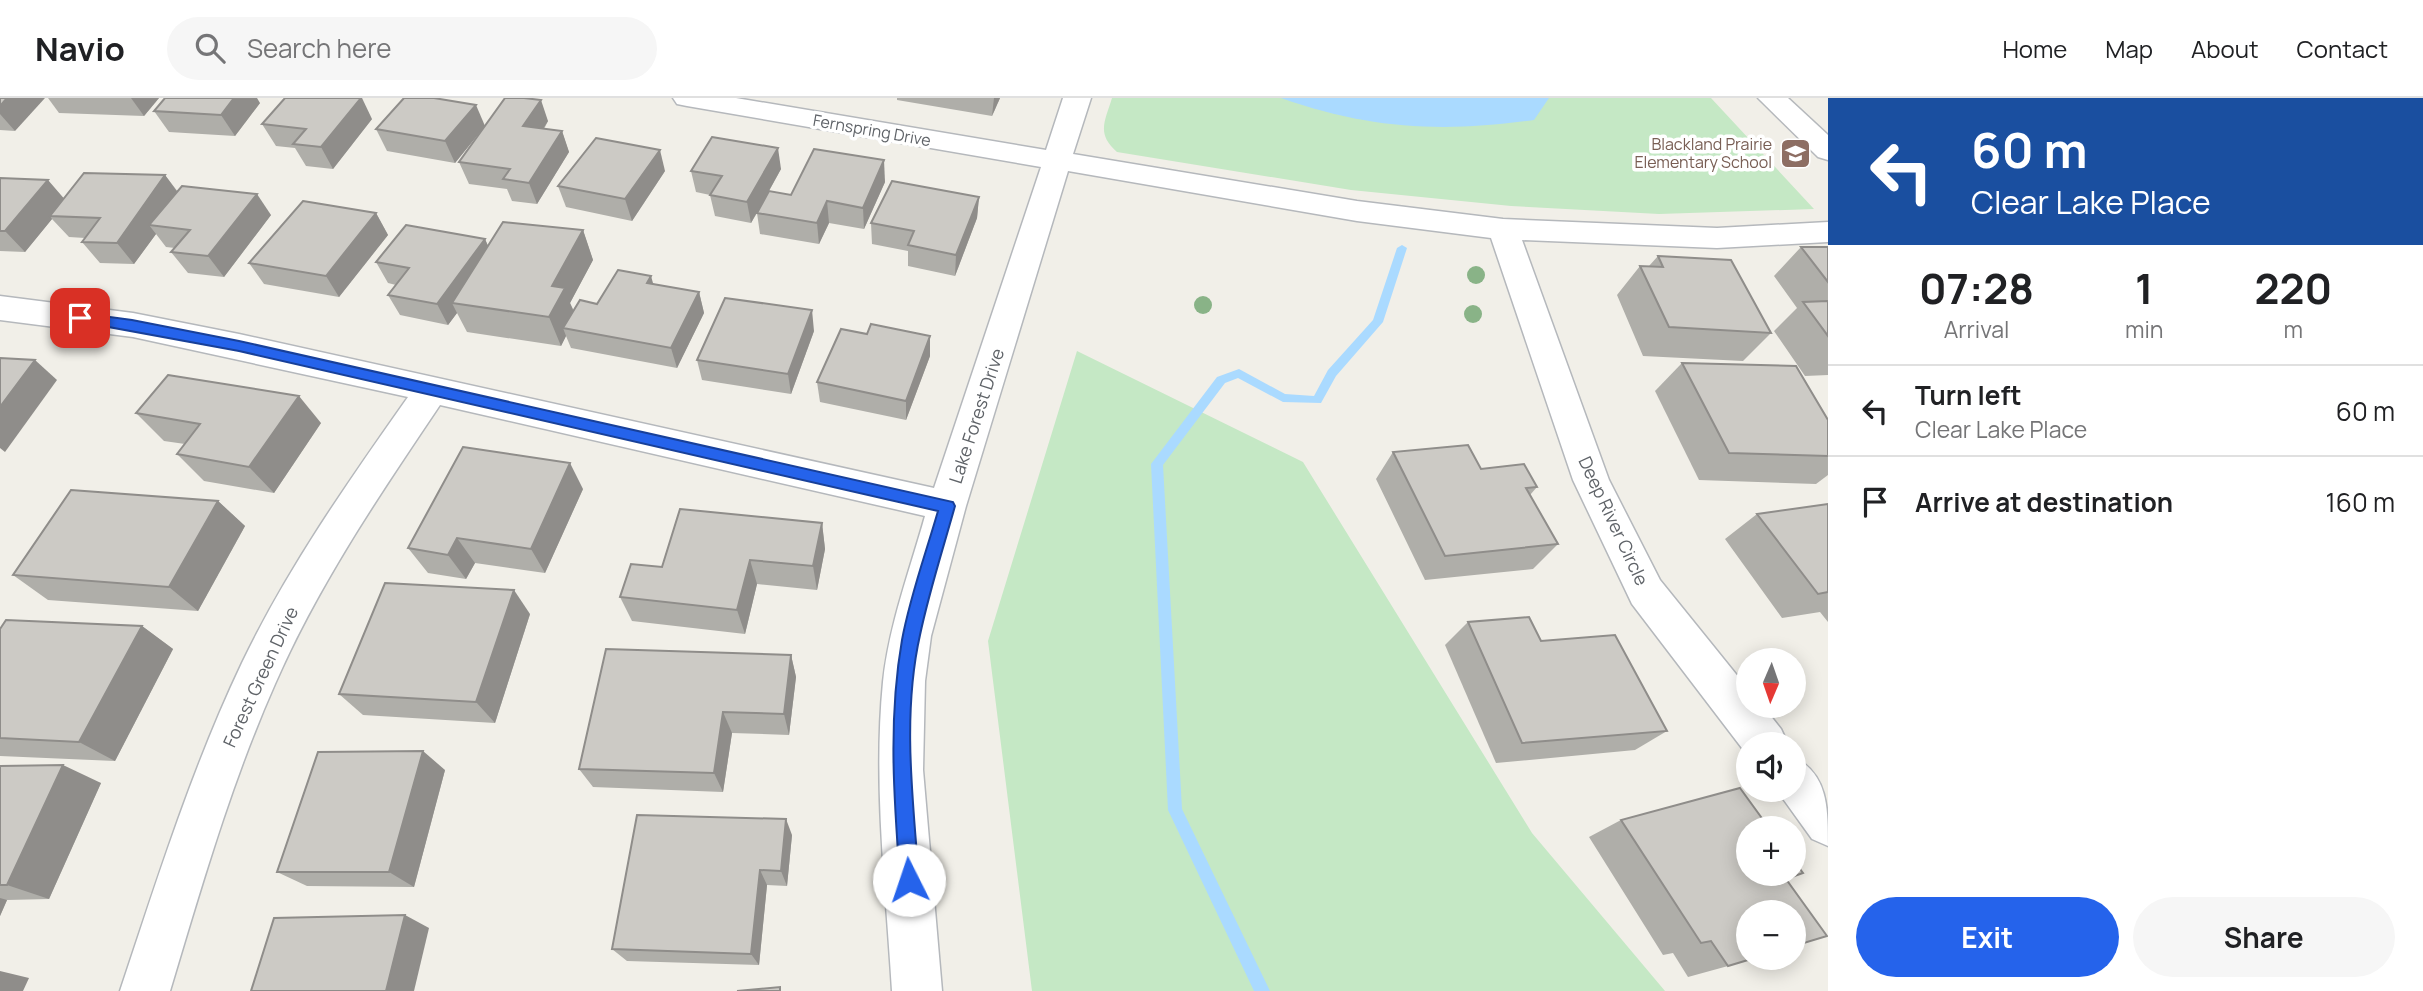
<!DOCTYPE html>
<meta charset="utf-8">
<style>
body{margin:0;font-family:Manrope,sans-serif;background:#f6f6f6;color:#202124;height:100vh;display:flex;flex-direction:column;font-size:26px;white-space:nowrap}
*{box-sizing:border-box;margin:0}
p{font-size:23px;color:#757577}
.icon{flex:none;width:38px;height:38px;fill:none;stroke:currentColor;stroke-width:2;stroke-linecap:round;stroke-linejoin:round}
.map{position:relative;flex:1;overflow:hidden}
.panel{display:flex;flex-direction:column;background:#fff;width:595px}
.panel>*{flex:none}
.top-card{background:#1a4fa0;color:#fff;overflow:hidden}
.needle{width:46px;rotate:182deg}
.fabs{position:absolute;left:1736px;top:550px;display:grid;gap:14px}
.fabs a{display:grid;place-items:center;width:70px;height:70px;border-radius:50%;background:#fff;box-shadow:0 4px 18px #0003;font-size:35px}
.pin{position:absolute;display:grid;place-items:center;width:60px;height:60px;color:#fff;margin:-30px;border-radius:14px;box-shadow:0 4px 10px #0006}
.me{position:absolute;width:77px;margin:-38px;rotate:356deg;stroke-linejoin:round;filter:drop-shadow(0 0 5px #0008)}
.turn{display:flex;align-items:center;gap:24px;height:147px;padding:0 28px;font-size:32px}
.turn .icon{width:91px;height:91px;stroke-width:2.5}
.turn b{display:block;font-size:49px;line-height:60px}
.eta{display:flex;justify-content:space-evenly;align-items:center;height:119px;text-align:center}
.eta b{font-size:42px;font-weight:700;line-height:49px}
.cta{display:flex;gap:14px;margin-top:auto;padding:14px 28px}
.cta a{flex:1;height:80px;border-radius:42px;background:#2563eb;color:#fff;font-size:28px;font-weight:700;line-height:80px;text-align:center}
.cta a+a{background:#f6f6f6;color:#202124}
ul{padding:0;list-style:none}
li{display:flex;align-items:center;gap:21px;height:91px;padding:0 28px;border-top:2px solid #e0e0e0}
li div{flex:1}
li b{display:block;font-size:26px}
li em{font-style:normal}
header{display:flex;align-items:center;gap:42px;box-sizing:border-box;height:98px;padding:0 35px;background:#fff;border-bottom:2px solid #e0e0e0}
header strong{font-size:33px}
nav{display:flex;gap:38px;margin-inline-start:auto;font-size:24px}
.search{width:490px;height:63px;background:#f6f6f6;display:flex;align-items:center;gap:18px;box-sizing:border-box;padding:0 24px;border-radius:38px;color:#757577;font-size:26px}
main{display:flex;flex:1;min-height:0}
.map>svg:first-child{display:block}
.green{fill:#c5e8c5}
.water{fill:#aadaff}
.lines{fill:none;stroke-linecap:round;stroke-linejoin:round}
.stream{fill:#aadaff;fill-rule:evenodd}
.minor-casing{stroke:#b5b8bc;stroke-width:3}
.minor{fill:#fff;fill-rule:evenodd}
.tree{fill:#89b387}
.wall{fill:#afaea9}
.shaded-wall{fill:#8f8d8a}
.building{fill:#cccac5;stroke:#8f8d8a;stroke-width:2}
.route{fill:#2563eb;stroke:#184099;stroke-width:2}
.labels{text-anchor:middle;stroke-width:7;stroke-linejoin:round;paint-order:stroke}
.far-street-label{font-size:16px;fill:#5f6368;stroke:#fff}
.far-education-label{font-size:16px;fill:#785e54;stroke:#fff;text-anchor:end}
.street-label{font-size:18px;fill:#5f6368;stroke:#fff}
</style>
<header>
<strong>Navio</strong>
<div class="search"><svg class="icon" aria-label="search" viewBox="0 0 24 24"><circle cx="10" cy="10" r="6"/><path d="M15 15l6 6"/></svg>Search here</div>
<nav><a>Home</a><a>Map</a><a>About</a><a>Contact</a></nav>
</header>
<main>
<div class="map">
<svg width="1828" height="893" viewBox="0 0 1828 893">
<rect width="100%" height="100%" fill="#f1efe8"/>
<g class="green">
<path d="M 1112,0 L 1711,0 L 1814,111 L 1659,116 L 1511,108 L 1351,92 L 1117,54 C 1096,36 1105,23 1112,0 Z"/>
<path d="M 1077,253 L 1303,364 L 1532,735 L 1665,893 L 1032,893 L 988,543 Z"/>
</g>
<path class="water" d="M 1281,0 L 1549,0 L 1534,22 C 1442,35 1369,31 1281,0 Z"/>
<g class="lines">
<path class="stream" d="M 1402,147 L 1407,150 L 1383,224 L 1336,278 L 1321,305 L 1283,304 L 1238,280 L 1225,285 L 1163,367 L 1182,711 L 1270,893 L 1254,893 L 1168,712 L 1151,366 L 1217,279 L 1239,271 L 1285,296 L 1314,298 L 1328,272 L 1373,222 L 1397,150 Z"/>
<defs>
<g id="minor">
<path d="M 673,0 L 736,0 L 1046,52 L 1063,0 L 1091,0 L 1073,56 L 1357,103 L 1503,121 L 1717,130 L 1828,124 L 1828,144 L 1717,150 L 1522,142 L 1609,382 L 1660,482 L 1748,591 L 1748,607 L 1762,607 L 1781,631 L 1788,646 L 1748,646 L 1748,658 L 1632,506 L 1573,382 L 1491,140 L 1357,123 L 1068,73 L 966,408 L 931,538 L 925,583 L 923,672 L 942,893 L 892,893 C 886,791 873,686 883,584 C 889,527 910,472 925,418 L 440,307 C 380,396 318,487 275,586 C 231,685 201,790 170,893 L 120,893 C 157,782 192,670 242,565 C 287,471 348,384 408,299 L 133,239 L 0,222 L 0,198 L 133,215 L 239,236 L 934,390 L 1041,69 L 687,8 L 677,6 Z"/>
<path d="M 1758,0 L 1788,0 L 1828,37 L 1828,62 L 1818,59 Z"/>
<path d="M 1794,659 C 1828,677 1828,709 1828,748 L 1812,741 L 1776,691 L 1794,691 Z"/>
</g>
</defs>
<use href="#minor" class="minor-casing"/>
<use href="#minor" class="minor"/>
</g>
<g class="tree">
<circle cx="1476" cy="177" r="9"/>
<circle cx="1203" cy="207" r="9"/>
<circle cx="1473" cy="216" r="9"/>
</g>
<g class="wall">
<path d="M 0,0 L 15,33 L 0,32 Z"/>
<path d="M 48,0 L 159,0 L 144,18 L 59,15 Z"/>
<path d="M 897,0 L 1000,0 L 992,18 L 897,2 Z"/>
<path d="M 260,5 L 235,38 L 169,34 L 154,13 Z"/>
<path d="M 372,21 L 333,71 L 306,68 L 295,50 L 276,48 L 262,26 Z"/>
<path d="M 548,23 L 544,31 L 562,33 L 569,54 L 537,106 L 512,103 L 507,91 L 469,86 L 459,64 L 484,29 L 455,65 L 387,53 L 376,31 L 485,28 Z"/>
<path d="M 781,71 L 769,93 L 791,97 L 885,84 L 864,131 L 829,125 L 819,146 L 760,136 L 757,115 L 751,125 L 715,118 L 710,97 L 696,94 L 691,73 Z"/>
<path d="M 665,73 L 632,123 L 566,109 L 558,88 Z"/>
<path d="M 165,77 L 178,94 L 271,117 L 224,179 L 188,175 L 171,154 L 175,150 L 166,149 L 156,136 L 134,166 L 100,165 L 82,144 L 85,140 L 69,139 L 52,121 L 25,154 L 0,153 L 0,80 L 64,100 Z"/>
<path d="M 979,99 L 977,120 L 955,178 L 908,168 L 908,153 L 872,146 L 871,125 Z"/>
<path d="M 376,115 L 388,137 L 339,199 L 264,186 L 249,165 Z"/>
<path d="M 583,132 L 593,162 L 570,205 L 574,213 L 653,186 L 699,194 L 704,215 L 677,270 L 571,250 L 566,238 L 561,248 L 467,234 L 457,215 L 448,227 L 400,217 L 388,197 L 396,187 L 388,185 L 376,164 L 485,141 L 488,148 Z"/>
<path d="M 1801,149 L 1828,149 L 1828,277 L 1805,278 L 1774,233 L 1797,210 L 1774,178 Z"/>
<path d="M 1658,158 L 1771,235 L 1743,263 L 1643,258 L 1617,197 L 1640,168 L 1649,168 Z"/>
<path d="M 814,233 L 791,296 L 702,282 L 697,262 Z"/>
<path d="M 867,236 L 930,238 L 930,258 L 906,322 L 820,304 L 817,284 Z"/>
<path d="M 1682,265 L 1828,322 L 1828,377 L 1816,386 L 1699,382 L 1655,293 Z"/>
<path d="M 136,315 L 321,325 L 274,395 L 204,383 L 177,356 L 185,346 L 164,343 Z"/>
<path d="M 1393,354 L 1481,371 L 1537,389 L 1530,397 L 1558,446 L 1533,471 L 1425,482 L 1376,381 Z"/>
<path d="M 583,391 L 545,475 L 475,465 L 466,481 L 428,475 L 408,450 Z"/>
<path d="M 218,403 L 245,428 L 198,513 L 48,502 L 13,477 Z"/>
<path d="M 1828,406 L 1828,524 L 1820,514 L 1782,520 L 1725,441 L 1757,416 Z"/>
<path d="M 822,425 L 825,451 L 817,492 L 757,486 L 745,536 L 632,523 L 620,499 L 662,469 Z"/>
<path d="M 530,516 L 495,625 L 363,617 L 339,596 Z"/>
<path d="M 1468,524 L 1541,543 L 1667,633 L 1635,652 L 1496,665 L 1445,547 Z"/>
<path d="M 142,528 L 173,551 L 115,663 L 0,658 L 0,531 Z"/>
<path d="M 791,557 L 796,579 L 789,637 L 732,635 L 723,694 L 593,689 L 579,671 Z"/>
<path d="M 0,668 L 101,685 L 49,801 L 7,802 L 0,818 Z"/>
<path d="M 445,672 L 414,789 L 307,788 L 277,774 Z"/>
<path d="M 1621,722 L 1786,781 L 1728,868 L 1688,879 L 1673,855 L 1663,857 L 1589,739 Z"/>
<path d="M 792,737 L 787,788 L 767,787 L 759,867 L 627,863 L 612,851 Z"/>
</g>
<g class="shaded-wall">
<path d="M 7,0 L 45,0 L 15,33 L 0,16 L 0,8 Z"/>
<path d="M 131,0 L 159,0 L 144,18 Z"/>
<path d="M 234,0 L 257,0 L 260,5 L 235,38 L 221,17 Z"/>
<path d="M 361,0 L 362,0 L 372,21 L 333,71 L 321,49 Z"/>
<path d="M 994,0 L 1000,0 L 992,18 Z"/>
<path d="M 541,2 L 548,23 L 531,50 L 523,28 Z"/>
<path d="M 476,7 L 485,28 L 455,65 L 445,43 Z"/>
<path d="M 562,33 L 569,54 L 537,106 L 529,85 Z"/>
<path d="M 778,50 L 781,71 L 751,125 L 747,104 Z"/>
<path d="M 660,52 L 665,73 L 632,123 L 625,101 Z"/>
<path d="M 884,62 L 885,84 L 864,131 L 863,110 Z"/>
<path d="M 165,77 L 181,99 L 149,127 L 156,136 L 134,166 L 117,145 Z"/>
<path d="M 48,82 L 67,104 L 50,118 L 52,121 L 25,154 L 5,133 Z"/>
<path d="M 257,96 L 271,117 L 224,179 L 208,158 Z"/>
<path d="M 979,99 L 977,120 L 955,178 L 956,157 Z"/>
<path d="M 827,103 L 829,125 L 819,146 L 817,125 Z"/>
<path d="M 376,115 L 388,137 L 339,199 L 326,178 Z"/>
<path d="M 583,132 L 593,162 L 570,205 L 576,219 L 563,230 L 566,238 L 561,248 L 549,219 L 552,188 Z"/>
<path d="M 485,141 L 494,162 L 452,205 L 457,215 L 448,227 L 437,206 Z"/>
<path d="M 651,178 L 657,199 L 647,185 Z"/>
<path d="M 699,194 L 704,215 L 677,270 L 671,250 Z"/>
<path d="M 812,212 L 814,233 L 791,296 L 788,276 Z"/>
<path d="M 930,238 L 930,258 L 906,322 L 906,303 Z"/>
<path d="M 35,262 L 57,282 L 5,354 L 0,350 L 0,309 Z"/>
<path d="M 299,298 L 321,325 L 274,395 L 249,369 Z"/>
<path d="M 570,365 L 583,391 L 545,475 L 531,451 Z"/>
<path d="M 218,403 L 245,428 L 198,513 L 169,489 Z"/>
<path d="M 822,425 L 825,451 L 817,492 L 813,468 Z"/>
<path d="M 457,440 L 475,465 L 466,481 L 448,457 Z"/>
<path d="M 750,462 L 757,486 L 745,536 L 737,512 Z"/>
<path d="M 514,492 L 530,516 L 495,625 L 476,604 Z"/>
<path d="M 142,528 L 173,551 L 115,663 L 79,644 Z"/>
<path d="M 791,557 L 796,579 L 789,637 L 784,616 Z"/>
<path d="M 723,614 L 732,635 L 723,694 L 714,675 Z"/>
<path d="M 423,653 L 445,672 L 414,789 L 389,774 Z"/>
<path d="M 63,667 L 101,685 L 49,801 L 7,787 Z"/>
<path d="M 786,721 L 792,737 L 787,788 L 781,773 Z"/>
<path d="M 760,772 L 767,787 L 759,867 L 751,856 Z"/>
<path d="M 0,800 L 7,802 L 0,818 Z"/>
<path d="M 405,817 L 429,830 L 414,893 L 386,893 Z"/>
<path d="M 0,873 L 29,880 L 23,893 L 0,893 Z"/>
</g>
<g class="building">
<path d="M 0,0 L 7,0 L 0,8 Z"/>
<path d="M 165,0 L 234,0 L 221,17 L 154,13 Z"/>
<path d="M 285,0 L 361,0 L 321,49 L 293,46 L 306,31 L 262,26 Z"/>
<path d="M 404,0 L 434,0 L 476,7 L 445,43 L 376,31 Z"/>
<path d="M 505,0 L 524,0 L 541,2 L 523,28 L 562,33 L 529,85 L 503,81 L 510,71 L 459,64 Z"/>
<path d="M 712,39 L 778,50 L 747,104 L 710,97 L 722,78 L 691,73 Z"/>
<path d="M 596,40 L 660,52 L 625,101 L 558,88 Z"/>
<path d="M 814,51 L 884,62 L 863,110 L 827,103 L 817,125 L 757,115 L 769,93 L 791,97 Z"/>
<path d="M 84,75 L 165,77 L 117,145 L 82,144 L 100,120 L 50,118 Z"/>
<path d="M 0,80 L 48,82 L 5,133 L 0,133 Z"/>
<path d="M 892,83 L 979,99 L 956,157 L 908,147 L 914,133 L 871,125 Z"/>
<path d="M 182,88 L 257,96 L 208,158 L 171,154 L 190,132 L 149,127 Z"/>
<path d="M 303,103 L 376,115 L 326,178 L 249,165 Z"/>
<path d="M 503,124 L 583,132 L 552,188 L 565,190 L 549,219 L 452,205 Z"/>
<path d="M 406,127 L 485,141 L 437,206 L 388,197 L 409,170 L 376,164 Z"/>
<path d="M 1801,149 L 1828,149 L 1828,184 Z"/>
<path d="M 1658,158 L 1731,162 L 1771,235 L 1669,229 L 1640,168 L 1663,169 Z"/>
<path d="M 618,172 L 651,178 L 647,185 L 699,194 L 671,250 L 563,230 L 580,202 L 597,206 Z"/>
<path d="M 725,200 L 812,212 L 788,276 L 697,262 Z"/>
<path d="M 1828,203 L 1828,238 L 1803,204 Z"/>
<path d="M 871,226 L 930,238 L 906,303 L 817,284 L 841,231 L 867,236 Z"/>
<path d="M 0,260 L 35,262 L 0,309 Z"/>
<path d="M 1682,265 L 1796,268 L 1828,322 L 1828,358 L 1729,355 Z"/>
<path d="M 168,277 L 299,298 L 249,369 L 177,356 L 200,326 L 136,315 Z"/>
<path d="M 1468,347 L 1481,371 L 1524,366 L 1537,389 L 1526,390 L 1558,446 L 1445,458 L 1393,354 Z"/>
<path d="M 463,349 L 570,365 L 531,451 L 457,440 L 448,457 L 408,450 Z"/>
<path d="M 71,392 L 218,403 L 169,489 L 13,477 Z"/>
<path d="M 1828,406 L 1828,494 L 1818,496 L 1757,416 Z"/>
<path d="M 680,411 L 822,425 L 813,468 L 750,462 L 737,512 L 620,499 L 631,466 L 662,469 Z"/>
<path d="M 385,485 L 514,492 L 476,604 L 339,596 Z"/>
<path d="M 1529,519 L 1541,543 L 1615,537 L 1667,633 L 1522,645 L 1468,524 Z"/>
<path d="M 6,522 L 142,528 L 79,644 L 0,640 L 0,531 Z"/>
<path d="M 606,551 L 791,557 L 784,616 L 723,614 L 714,675 L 579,671 Z"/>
<path d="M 423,653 L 389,774 L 277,774 L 318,654 Z"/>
<path d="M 63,667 L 7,787 L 0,787 L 0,668 Z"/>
<path d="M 1740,690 L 1769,730 L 1748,730 L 1748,775 L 1794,775 L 1794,763 L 1803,775 L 1786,781 L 1827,838 L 1794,848 L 1794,814 L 1748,814 L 1748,859 L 1758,859 L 1728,868 L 1711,843 L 1701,845 L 1621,722 Z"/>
<path d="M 637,717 L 786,721 L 781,773 L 760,772 L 751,856 L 612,851 Z"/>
<path d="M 405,817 L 386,893 L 251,893 L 274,820 Z"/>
<path d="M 780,889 L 780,893 L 737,893 Z"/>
</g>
<path class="route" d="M 80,215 L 132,222 L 239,243 L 953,404 L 955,408 C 943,451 929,494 920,537 C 902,617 913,702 919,782 L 916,789 L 909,792 L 902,789 L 900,782 C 894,702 888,622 902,542 C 910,498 926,455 938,413 L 239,253 L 76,223 L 74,220 Z"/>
<defs>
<symbol id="school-square" viewBox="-11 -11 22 22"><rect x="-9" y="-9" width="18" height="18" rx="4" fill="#8d6e63" stroke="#fff"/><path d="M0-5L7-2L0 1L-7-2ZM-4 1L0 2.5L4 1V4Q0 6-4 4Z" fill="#fff"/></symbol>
</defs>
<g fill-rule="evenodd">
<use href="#school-square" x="1778" y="38" width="35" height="35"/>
</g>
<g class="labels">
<g class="far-street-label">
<text transform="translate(872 32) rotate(10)" y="6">Fernspring Drive</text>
</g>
<g class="far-education-label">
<text x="1772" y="52">Blackland Prairie<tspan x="1772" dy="18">Elementary School</tspan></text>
</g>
<g class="street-label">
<text transform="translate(977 318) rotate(-72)" y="6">Lake Forest Drive</text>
<text transform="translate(1613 423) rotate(65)" y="6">Deep River Circle</text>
<text transform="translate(261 579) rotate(-65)" y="6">Forest Green Drive</text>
</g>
</g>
</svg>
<div class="fabs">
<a><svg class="needle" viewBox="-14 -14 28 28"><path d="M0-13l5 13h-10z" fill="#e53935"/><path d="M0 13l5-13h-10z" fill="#757577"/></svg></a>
<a><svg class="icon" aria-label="sound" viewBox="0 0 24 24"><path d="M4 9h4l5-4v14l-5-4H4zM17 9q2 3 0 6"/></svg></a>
<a>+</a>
<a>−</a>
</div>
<div class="pin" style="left:80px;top:220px;background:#d93025"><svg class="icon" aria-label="arrive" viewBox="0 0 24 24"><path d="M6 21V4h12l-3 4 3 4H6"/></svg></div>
<svg class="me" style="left:909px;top:782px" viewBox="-20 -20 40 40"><circle r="19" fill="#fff"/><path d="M0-13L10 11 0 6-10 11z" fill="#2563eb"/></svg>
</div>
<section class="panel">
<div class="top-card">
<div class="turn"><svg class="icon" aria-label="left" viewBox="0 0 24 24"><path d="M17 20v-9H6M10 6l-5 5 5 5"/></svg><div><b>60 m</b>Clear Lake Place</div></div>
</div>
<div class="eta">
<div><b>07:28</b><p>Arrival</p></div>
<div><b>1</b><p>min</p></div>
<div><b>220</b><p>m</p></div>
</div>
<ul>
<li><svg class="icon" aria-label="left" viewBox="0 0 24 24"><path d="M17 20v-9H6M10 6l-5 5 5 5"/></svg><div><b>Turn left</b><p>Clear Lake Place</p></div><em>60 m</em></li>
<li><svg class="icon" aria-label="arrive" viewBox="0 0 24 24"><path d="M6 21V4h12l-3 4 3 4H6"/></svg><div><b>Arrive at destination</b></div><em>160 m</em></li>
</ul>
<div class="cta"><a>Exit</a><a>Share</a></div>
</section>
</main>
